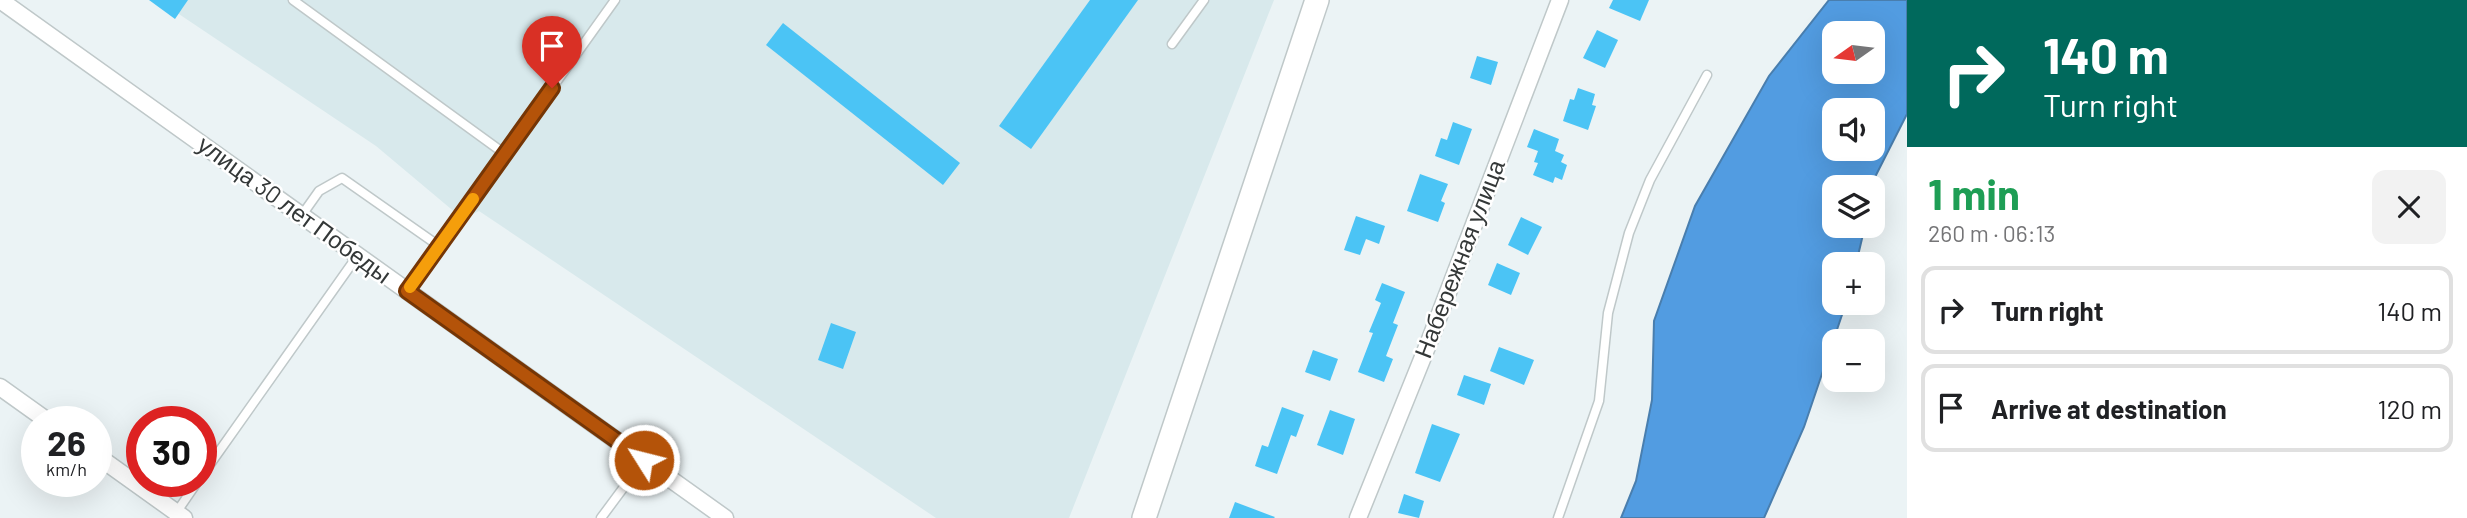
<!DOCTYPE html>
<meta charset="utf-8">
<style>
body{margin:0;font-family:Barlow,sans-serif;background:#f2f2f2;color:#202124;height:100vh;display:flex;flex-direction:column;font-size:26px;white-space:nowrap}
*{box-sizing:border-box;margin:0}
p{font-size:23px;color:#757577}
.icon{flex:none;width:38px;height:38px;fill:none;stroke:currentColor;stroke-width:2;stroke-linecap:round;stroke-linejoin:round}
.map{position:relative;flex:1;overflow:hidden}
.sheet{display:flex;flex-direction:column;background:#fff;width:560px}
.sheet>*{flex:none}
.banner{background:#00695c;color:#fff;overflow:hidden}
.needle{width:46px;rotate:256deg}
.fabs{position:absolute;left:1822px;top:21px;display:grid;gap:14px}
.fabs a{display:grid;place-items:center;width:63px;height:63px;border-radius:14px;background:#fff;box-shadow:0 7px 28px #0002;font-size:35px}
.speed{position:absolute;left:21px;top:406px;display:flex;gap:14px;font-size:35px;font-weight:700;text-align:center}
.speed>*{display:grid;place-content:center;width:91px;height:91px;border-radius:50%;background:#fff;box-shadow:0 7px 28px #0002;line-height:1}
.speed small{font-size:18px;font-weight:400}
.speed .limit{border:10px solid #d22;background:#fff;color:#111}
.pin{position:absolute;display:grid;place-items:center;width:60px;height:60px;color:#fff;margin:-72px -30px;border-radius:50% 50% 50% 0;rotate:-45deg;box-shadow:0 0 7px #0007}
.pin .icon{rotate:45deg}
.me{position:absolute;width:77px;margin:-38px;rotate:306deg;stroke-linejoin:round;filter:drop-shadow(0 0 5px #0008)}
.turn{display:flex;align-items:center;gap:24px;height:147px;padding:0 21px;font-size:32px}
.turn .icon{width:91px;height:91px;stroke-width:2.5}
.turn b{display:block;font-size:49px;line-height:60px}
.round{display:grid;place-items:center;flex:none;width:74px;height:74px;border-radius:14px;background:#f2f2f2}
.head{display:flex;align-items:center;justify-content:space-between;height:119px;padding:0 21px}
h1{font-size:42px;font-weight:700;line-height:52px;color:#1e9e55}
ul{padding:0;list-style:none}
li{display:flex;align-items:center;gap:21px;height:88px;margin:0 14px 10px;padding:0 7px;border:4px solid #e0e0e0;border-radius:14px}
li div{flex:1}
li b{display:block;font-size:26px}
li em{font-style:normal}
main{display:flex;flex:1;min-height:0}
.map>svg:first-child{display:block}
.built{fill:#d8e9ec}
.water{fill:#529ce1;stroke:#497eae;stroke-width:2;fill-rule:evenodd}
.building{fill:#4bc4f5}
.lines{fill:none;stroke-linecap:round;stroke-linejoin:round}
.lane-casing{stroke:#bfc8c9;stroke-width:11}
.street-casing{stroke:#bfc8c9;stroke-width:19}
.secondary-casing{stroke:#bfc8c9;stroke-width:26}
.lane{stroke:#fff;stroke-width:8}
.street{stroke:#fff;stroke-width:16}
.secondary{stroke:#fff;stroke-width:23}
.route-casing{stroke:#753606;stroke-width:18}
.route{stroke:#b45309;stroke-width:12}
.slow{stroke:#f59e0b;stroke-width:12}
.labels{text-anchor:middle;stroke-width:5;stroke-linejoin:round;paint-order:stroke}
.street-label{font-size:24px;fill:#343838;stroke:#fff}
</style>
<main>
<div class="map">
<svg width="1907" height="518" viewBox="0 0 1907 518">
<rect width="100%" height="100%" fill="#ebf3f5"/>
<path class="built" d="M 158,0 L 1274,0 L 1069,518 L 936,518 L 479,211 L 463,219 L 376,146 Z"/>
<path class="water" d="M 1829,0 L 1907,0 L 1907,114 L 1875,177 L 1873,190 L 1872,187 L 1834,187 L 1834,226 L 1865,226 L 1856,264 L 1834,264 L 1834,303 L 1846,303 L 1804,427 L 1764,518 L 1621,518 L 1636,481 L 1652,400 L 1654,321 L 1695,206 L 1769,76 ZM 1834,33 L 1872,33 L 1872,72 L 1834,72 ZM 1834,110 L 1872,110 L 1872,149 L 1834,149 Z"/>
<g class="building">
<path d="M 149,0 L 188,0 L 175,19 Z"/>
<path d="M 1090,0 L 1138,0 L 1031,149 L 999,126 Z"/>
<path d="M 1613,0 L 1649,0 L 1640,21 L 1609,8 Z"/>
<path d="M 783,23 L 960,163 L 943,185 L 766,45 Z"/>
<path d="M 1597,30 L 1618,40 L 1605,68 L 1583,58 Z"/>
<path d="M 1477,56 L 1498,62 L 1491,85 L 1470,78 Z"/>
<path d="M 1578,88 L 1595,94 L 1592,105 L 1596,106 L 1588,130 L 1563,121 L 1570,99 L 1574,100 Z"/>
<path d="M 1453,122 L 1472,129 L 1459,165 L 1435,156 L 1441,138 L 1447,140 Z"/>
<path d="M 1534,129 L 1559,139 L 1555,151 L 1564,155 L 1561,162 L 1567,165 L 1562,180 L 1555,177 L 1553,183 L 1533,175 L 1538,163 L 1534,162 L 1538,151 L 1527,147 Z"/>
<path d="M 1420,174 L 1448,184 L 1441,201 L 1445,203 L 1438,222 L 1407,211 Z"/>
<path d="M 1356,216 L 1385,226 L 1379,244 L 1366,239 L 1360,255 L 1344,250 Z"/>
<path d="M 1521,217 L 1542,227 L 1528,255 L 1508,245 Z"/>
<path d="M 1497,263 L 1520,273 L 1511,295 L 1488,285 Z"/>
<path d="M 1382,283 L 1405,292 L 1393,323 L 1398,325 L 1386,356 L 1393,359 L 1384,382 L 1358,372 L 1373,333 L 1369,332 L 1381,303 L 1375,300 Z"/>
<path d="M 831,323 L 856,332 L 843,369 L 818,360 Z"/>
<path d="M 1499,347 L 1534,360 L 1524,385 L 1490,371 Z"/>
<path d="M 1313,350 L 1338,359 L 1330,381 L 1305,372 Z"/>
<path d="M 1464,375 L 1491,384 L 1484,405 L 1457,395 Z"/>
<path d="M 1282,407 L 1304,415 L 1296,437 L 1291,435 L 1277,474 L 1255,466 L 1262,445 L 1268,447 Z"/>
<path d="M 1330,410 L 1355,419 L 1343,455 L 1317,445 Z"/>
<path d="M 1432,424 L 1460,434 L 1440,482 L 1415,473 Z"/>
<path d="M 1404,494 L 1424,501 L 1419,518 L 1398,513 Z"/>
<path d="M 1235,502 L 1275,517 L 1274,518 L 1229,518 Z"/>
</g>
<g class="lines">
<defs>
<g id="lane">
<path d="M 293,0 L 505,154"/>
<path d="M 1172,44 L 1204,0"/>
<path d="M 302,215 L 319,191 L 342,178 L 439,246"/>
<path d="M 407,291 L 615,0"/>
<path d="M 201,477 L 358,255"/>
<path d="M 176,513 L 198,481"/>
<path d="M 601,518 L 644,460"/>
<path d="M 1558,518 L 1599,401 L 1608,313 L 1629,233 L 1650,180 L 1707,75"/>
</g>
<g id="street">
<path d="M 0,0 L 725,518"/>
<path d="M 0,387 L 49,422"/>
<path d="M 96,455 L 184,518"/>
<path d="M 1358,518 L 1429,342 L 1560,0"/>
</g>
<path id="secondary" d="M 1144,518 L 1317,0"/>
</defs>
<use href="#lane" class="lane-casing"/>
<use href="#street" class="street-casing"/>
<use href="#secondary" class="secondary-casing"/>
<use href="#lane" class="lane"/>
<use href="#street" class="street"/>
<use href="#secondary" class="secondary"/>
</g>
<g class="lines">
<defs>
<path id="route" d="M 552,88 L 407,291 L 644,460"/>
</defs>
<use href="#route" class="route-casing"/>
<use href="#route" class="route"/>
<path class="slow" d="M 410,287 L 473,199"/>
</g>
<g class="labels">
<g class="street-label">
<text transform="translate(294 210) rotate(36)" y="8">улица 30 лет Победы</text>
<text transform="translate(1460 259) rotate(-69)" y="8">Набережная улица</text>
</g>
</g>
</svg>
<div class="fabs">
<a><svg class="needle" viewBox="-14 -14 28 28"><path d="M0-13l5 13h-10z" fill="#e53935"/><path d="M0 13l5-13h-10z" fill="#757577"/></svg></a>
<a><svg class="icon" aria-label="sound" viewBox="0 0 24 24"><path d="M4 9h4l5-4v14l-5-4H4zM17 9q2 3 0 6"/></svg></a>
<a><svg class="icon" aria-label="layers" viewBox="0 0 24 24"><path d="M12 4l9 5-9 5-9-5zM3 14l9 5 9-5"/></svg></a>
<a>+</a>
<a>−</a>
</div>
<div class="speed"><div>26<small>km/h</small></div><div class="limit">30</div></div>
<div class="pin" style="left:552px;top:88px;background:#d93025"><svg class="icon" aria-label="arrive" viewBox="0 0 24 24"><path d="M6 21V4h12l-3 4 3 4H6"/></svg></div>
<svg class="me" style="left:644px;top:460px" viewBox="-20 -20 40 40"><circle r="17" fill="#b45309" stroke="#fff" stroke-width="3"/><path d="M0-11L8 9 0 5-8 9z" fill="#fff"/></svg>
</div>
<section class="sheet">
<div class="banner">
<div class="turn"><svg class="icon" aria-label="right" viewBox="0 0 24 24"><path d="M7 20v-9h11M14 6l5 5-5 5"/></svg><div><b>140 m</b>Turn right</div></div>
</div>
<div class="head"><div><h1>1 min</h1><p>260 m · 06:13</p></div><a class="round"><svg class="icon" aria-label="close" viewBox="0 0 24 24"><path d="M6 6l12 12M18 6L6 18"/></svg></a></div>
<ul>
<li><svg class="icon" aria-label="right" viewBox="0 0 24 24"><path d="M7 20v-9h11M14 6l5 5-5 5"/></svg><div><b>Turn right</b></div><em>140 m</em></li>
<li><svg class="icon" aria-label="arrive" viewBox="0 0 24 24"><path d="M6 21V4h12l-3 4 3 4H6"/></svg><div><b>Arrive at destination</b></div><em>120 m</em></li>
</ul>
</section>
</main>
